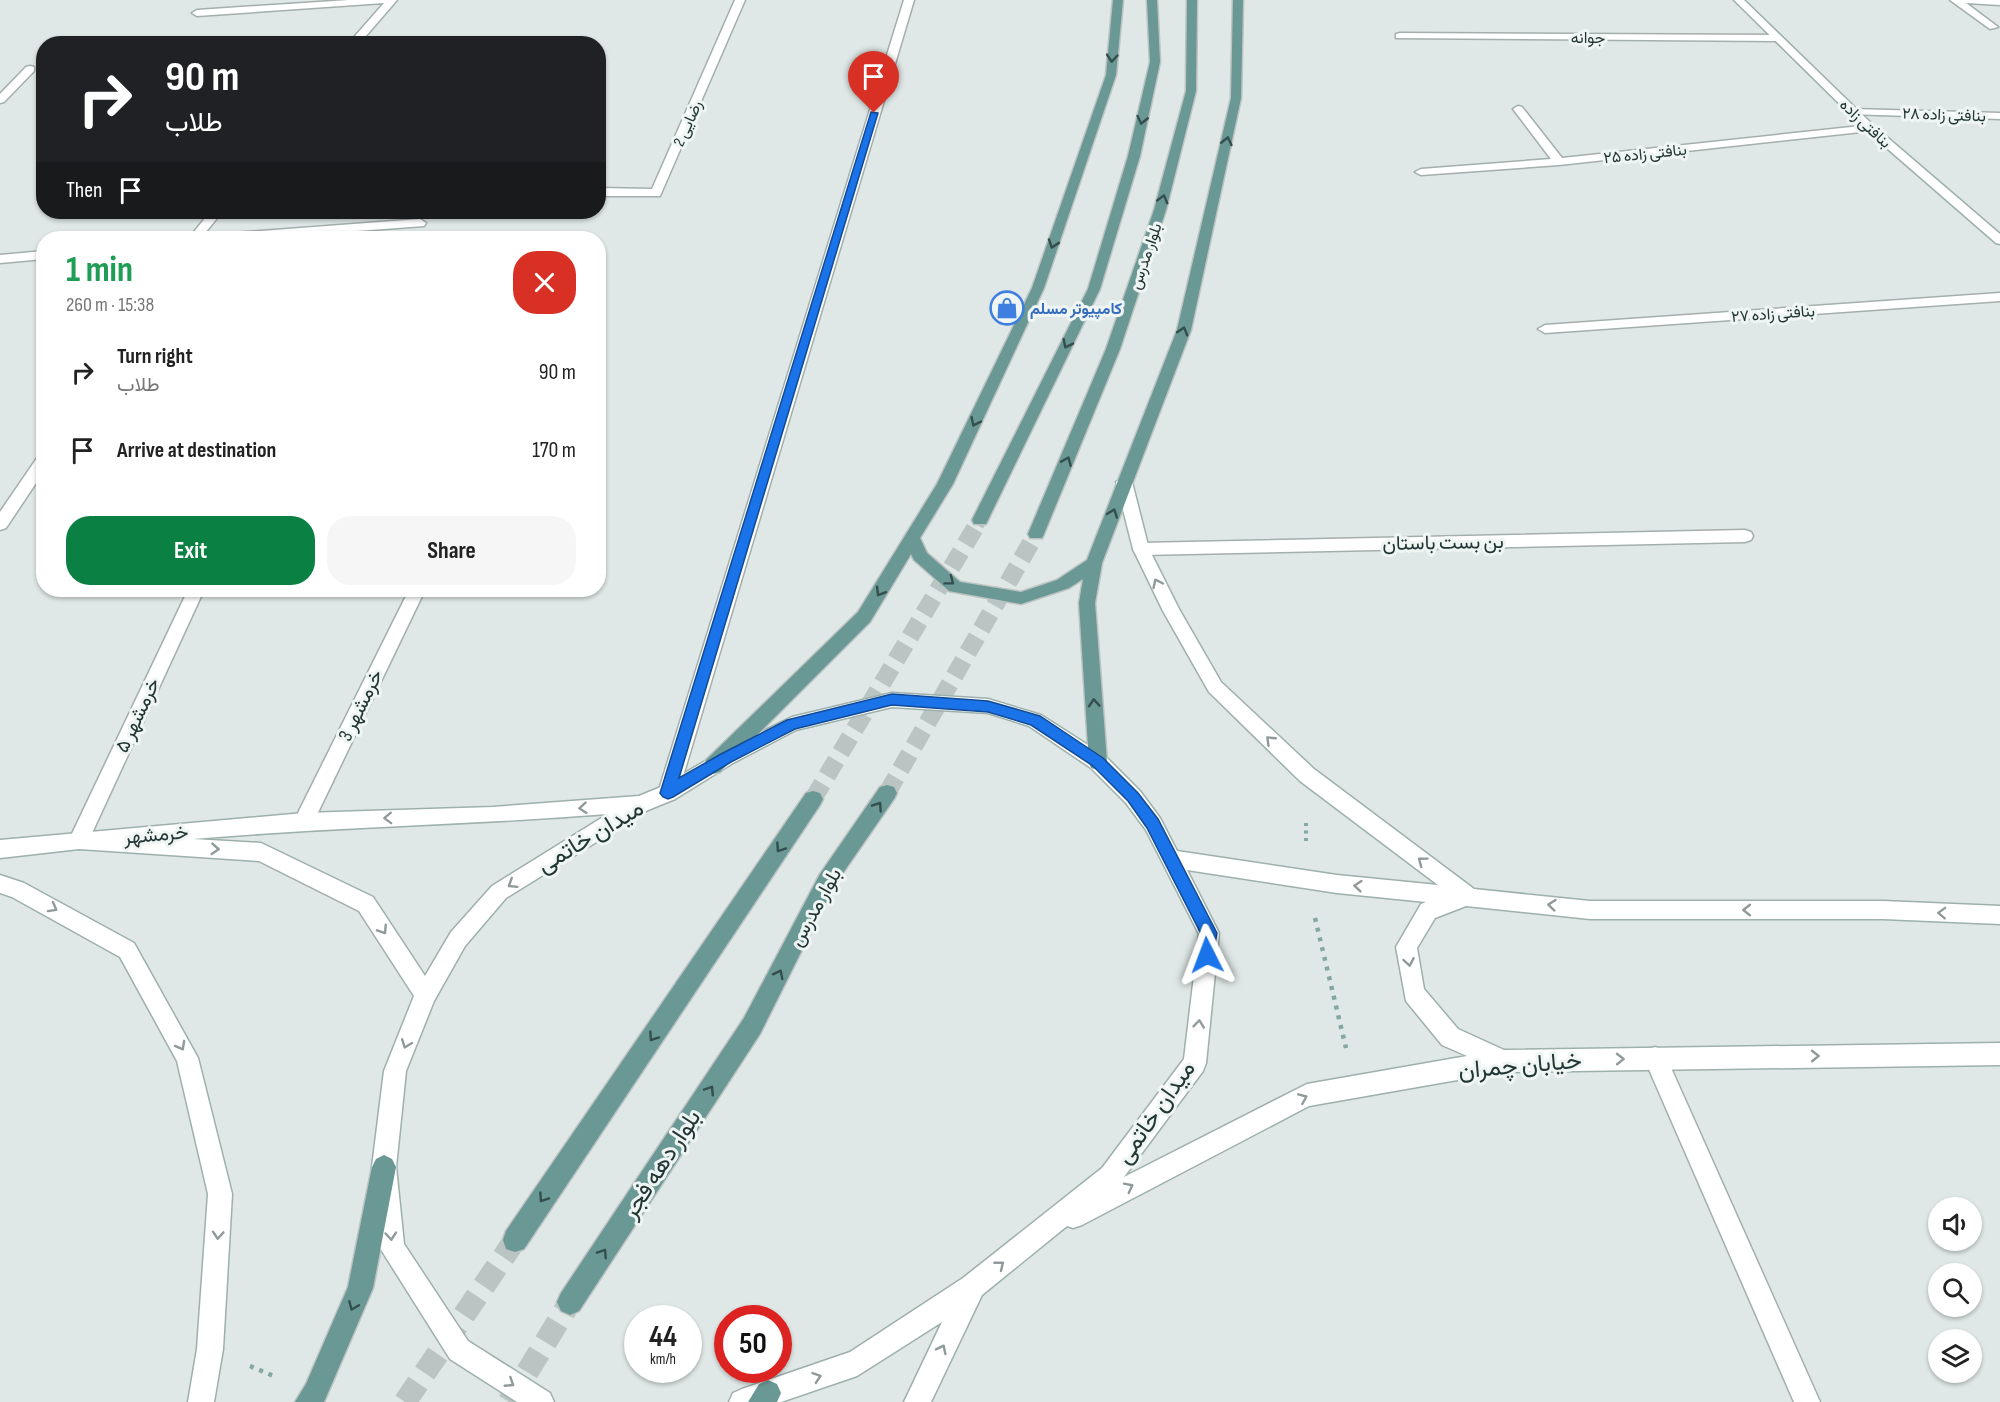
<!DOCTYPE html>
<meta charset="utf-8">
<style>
body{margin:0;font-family:"Sofia Sans Condensed",Vazirmatn,sans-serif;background:#f6f6f6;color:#222;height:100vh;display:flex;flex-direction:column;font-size:22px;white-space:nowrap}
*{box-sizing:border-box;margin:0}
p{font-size:20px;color:#767676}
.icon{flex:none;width:33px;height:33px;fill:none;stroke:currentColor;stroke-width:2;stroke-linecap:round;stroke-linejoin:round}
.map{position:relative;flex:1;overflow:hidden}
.panel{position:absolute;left:36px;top:231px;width:570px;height:366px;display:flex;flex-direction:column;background:#fff;border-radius:24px;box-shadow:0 2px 4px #0004}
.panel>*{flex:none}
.banner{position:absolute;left:36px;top:36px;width:570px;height:183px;border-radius:24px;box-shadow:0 2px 4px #0004;background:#202124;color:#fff;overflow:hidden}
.buttons{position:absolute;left:1928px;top:1197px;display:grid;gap:12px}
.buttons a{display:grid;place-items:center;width:54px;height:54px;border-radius:50%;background:#fff;box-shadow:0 2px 4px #0004;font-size:30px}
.speed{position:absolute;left:624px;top:1305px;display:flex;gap:12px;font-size:30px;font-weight:700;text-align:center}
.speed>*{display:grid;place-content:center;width:78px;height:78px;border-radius:50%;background:#fff;box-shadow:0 2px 4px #0004;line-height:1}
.speed small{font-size:15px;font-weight:400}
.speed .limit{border:9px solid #d22;background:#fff;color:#111}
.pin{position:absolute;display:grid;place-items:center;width:51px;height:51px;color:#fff;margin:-62px -26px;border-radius:50% 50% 50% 0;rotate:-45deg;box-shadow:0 0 6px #0007}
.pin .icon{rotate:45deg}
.me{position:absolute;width:66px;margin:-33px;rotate:357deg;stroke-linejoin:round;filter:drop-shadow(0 0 4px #0008)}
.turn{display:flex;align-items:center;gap:21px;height:126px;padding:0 30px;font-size:27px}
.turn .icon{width:78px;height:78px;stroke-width:2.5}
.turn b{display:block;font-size:42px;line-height:51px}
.then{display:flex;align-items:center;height:57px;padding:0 30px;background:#0003;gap:12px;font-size:22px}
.round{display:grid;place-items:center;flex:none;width:63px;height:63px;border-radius:24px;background:#f6f6f6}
.head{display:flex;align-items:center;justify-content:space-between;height:102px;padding:0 30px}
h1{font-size:36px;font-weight:700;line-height:45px;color:#1e9e55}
.button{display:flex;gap:12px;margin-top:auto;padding:12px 30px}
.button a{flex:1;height:69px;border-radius:24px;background:#0b8043;color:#fff;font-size:24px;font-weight:700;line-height:69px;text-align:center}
.button a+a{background:#f6f6f6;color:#222}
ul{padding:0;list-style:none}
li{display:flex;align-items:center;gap:18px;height:78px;padding:0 30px}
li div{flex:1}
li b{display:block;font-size:22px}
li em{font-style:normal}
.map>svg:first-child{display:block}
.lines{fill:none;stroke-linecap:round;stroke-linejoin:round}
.primary-tunnel-far2{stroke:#b9c4c3;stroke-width:14;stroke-dasharray:14 7;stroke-linecap:butt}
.primary-tunnel-far1{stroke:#b9c4c3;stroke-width:18;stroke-dasharray:18 9;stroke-linecap:butt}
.primary-tunnel{stroke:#b9c4c3;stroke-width:23;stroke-dasharray:23 12;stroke-linecap:butt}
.minor-casing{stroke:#a3afad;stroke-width:3}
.secondary-casing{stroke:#9db0ac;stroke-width:3}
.primary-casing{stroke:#bdc3c2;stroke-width:3}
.path-far1{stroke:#83a8a4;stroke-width:4;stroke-dasharray:3 4.5;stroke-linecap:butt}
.path{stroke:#83a8a4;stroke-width:4.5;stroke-dasharray:4 6;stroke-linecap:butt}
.minor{fill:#fff;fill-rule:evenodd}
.secondary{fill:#fff;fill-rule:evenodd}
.primary{fill:#699895;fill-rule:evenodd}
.oneway{stroke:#344e4d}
.oneway2{stroke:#909a9a}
.route{fill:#1a73e8;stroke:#114b97;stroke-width:1.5}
.labels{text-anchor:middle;stroke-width:6;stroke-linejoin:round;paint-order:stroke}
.far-street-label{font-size:16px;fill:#223635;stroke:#eff5f3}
.far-shop-label{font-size:16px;font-weight:bold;fill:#366cbe;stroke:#eff5f3;text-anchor:start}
.street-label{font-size:20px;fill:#223635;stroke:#eff5f3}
.near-street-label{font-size:24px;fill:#223635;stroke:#eff5f3}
</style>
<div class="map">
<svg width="2000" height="1402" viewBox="0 0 2000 1402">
<rect width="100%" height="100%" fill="#dfe8e6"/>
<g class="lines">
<path class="primary-tunnel-far2" d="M 977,525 L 980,520"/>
<g class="primary-tunnel-far1">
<path d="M 887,793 L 1036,534"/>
<path d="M 813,799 L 978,523"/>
</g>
<g class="primary-tunnel">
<path d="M 405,1402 L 515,1240"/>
<path d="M 509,1402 L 570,1302"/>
</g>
<defs>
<g id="minor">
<path d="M 349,0 L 397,0 L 359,44 L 348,44 L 384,3 L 197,16 L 192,13 L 197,10 Z"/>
<path d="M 735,0 L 745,0 L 660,196 L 598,196 L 598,188 L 652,189 Z"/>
<path d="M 904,0 L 914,0 L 678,793 L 675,799 L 668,801 L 661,799 L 658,793 Z"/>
<path d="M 1950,0 L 2000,0 L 2000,5 L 1966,3 L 1998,27 L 1990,29 Z"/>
<path d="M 1400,33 L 1777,35 L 1782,38 L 1777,41 L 1396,38 L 1396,34 Z"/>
<path d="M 30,66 L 34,67 L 34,71 L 4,102 L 0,103 L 0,94 L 26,67 Z"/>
<path d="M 1518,106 L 1522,107 L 1562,158 L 1870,125 L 1876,128 L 1870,131 L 1559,165 L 1421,175 L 1415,172 L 1421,169 L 1551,159 L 1513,109 Z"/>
<path d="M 1852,109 L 2000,113 L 2000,119 L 1848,114 L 1848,110 Z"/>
<path d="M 210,212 L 222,212 L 201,238 L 189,238 Z"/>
<path d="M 420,219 L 426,223 L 424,226 L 263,238 L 214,238 L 220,234 Z"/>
<path d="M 44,251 L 44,259 L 0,263 L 0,255 Z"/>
<path d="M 2000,293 L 2000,301 L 1545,333 L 1538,329 L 1545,325 Z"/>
<path d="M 44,454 L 44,471 L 6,528 L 0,530 L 0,512 L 39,455 Z"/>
<path d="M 1745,530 L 1751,532 L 1753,536 L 1751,540 L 1745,542 L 1141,555 L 1135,553 L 1133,549 L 1135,545 L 1141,543 Z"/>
<path d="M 188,590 L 204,590 L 86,846 L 79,849 L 72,846 L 69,840 Z"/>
<path d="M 409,590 L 425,590 L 311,827 L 304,829 L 297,827 L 294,821 Z"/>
<path d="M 1655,1047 L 1663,1050 L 1820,1402 L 1794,1402 L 1644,1058 L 1647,1050 Z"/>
</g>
<g id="secondary">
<path d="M 1734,0 L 1744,0 L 1874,126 L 2000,234 L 2000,244 L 1996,243 L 1866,130 Z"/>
<path d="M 1124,477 L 1132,482 L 1149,549 L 1179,609 L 1221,682 L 1314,769 L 1474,889 L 1590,901 L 1883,901 L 2000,906 L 2000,924 L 1883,919 L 1590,919 L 1466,906 L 1435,918 L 1417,948 L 1424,989 L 1458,1029 L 1504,1050 L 2000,1043 L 2000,1065 L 1503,1072 L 1309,1106 L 1082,1225 L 1073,1228 L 1067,1226 L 982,1295 L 931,1402 L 904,1402 L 942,1322 L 857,1376 L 781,1402 L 729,1402 L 733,1393 L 742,1389 L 850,1352 L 963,1278 L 1102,1168 L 1184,1059 L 1199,934 L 1146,830 L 1126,803 L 1091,768 L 1029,726 L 988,713 L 892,707 L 796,730 L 733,763 L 675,799 L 648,810 L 506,898 L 465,946 L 434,1001 L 406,1071 L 396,1167 L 404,1244 L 468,1341 L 550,1393 L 554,1402 L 517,1402 L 450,1359 L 380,1248 L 372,1167 L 384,1071 L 414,996 L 359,911 L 259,861 L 79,849 L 0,858 L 0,840 L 304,813 L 493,807 L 639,796 L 661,787 L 719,753 L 792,717 L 892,693 L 988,699 L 1041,715 L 1105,756 L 1140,791 L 1160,818 L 1177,851 L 1337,875 L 1438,885 L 1300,781 L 1209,692 L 1163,611 L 1133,549 L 1116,482 ZM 608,814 L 492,886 L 451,932 L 425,976 L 373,897 L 261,843 L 193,839 C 331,827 470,825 608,814 ZM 1187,870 L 1337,893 L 1426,902 L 1421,904 L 1396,947 L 1406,1001 L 1442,1045 L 1467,1056 L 1307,1084 L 1124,1177 L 1203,1071 L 1206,1063 L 1219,933 Z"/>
<path d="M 0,875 L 24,883 L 134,943 L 198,1058 L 232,1194 L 223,1349 L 214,1402 L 188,1402 L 197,1349 L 208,1194 L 177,1061 L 120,957 L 12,897 L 0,893 Z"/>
</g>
<g id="primary">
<path d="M 1113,0 L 1123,0 L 1116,75 L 1044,288 L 953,484 L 920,538 L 927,553 L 960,582 L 1021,592 L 1057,580 L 1087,560 L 1177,330 L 1231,98 L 1233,0 L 1243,0 L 1241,98 L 1191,330 L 1102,563 L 1095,603 L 1107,762 L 1105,768 L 1098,770 L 1091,768 L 1089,762 L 1079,603 L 1083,579 L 1069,588 L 1021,604 L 949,591 L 914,560 L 911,554 L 870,622 L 720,772 L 713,774 L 706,772 L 704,766 L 706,760 L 858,612 L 937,484 L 1032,288 L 1106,75 Z"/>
<path d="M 1147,0 L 1157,0 L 1160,62 L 1140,156 L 1100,289 L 988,520 L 986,524 L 974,524 L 972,520 L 1088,289 L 1128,156 L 1150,62 Z"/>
<path d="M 1187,0 L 1197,0 L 1196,91 L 1166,210 L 1120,349 L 1044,534 L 1042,538 L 1030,538 L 1028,534 L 1106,349 L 1154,210 L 1186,91 Z"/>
<path d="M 887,785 L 894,787 L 897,793 L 894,799 L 834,886 L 760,1034 L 579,1311 L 570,1315 L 561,1311 L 557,1302 L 561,1293 L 744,1018 L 820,874 L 880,787 Z"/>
<path d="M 813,791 L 820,793 L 823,799 L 820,805 L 524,1249 L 515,1252 L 506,1249 L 503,1240 L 506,1231 L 806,793 Z"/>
<path d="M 384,1155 L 392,1159 L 396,1167 L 373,1288 L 324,1402 L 295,1402 L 306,1384 L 348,1287 L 372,1167 L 376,1159 Z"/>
<path d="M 768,1380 L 777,1384 L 781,1393 L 777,1402 L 748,1402 L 759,1384 Z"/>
</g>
</defs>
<use href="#minor" class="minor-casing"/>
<use href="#secondary" class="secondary-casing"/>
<use href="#primary" class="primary-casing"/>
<path class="path-far1" d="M 1306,823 L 1306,843"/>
<g class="path">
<path d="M 1315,918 L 1346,1048"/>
<path d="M 250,1366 L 276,1377"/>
</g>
<use href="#minor" class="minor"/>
<use href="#secondary" class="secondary"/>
<use href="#primary" class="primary"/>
</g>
<defs><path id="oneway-chevron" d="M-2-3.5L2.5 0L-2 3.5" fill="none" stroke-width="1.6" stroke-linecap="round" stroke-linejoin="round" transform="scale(1.5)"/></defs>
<g class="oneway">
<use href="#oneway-chevron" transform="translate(1112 58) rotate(95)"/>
<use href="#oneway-chevron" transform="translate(1142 120) rotate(103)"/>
<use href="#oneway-chevron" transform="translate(1227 141) rotate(-77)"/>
<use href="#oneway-chevron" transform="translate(1163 199) rotate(-75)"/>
<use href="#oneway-chevron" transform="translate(1053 244) rotate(109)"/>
<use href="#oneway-chevron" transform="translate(1183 331) rotate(-73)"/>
<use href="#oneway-chevron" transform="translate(1067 344) rotate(116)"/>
<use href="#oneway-chevron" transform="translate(975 422) rotate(115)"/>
<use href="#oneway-chevron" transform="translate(1067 461) rotate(-67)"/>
<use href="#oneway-chevron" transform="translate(1113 513) rotate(-70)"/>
<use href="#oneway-chevron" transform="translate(950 581) rotate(37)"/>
<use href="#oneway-chevron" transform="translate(880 592) rotate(121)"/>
<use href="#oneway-chevron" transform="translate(1094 703) rotate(-94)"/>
<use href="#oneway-chevron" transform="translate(878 806) rotate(-56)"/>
<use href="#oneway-chevron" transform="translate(780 848) rotate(124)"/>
<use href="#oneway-chevron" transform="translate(779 974) rotate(-63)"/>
<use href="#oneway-chevron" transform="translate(653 1037) rotate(124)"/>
<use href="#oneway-chevron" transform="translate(710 1090) rotate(-57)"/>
<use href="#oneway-chevron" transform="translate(543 1198) rotate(124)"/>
<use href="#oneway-chevron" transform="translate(603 1253) rotate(-57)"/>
<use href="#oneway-chevron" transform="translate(353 1306) rotate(113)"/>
</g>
<g class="oneway2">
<use href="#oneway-chevron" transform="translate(1157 583) rotate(-115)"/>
<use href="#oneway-chevron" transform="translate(1270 740) rotate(-136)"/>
<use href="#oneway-chevron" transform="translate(583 808) rotate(175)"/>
<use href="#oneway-chevron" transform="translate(388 818) rotate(178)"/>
<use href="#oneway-chevron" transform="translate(215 849) rotate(4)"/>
<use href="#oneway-chevron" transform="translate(1422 861) rotate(-143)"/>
<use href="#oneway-chevron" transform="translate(512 884) rotate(148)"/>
<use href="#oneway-chevron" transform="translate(1358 886) rotate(-175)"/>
<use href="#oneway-chevron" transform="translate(1552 905) rotate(-174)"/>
<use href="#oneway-chevron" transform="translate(53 908) rotate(29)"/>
<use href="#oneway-chevron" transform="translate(1747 910) rotate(-180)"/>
<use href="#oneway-chevron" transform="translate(1942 913) rotate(-178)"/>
<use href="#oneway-chevron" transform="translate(383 930) rotate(57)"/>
<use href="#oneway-chevron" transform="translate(1409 962) rotate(80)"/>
<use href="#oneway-chevron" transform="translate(1199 1024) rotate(-84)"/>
<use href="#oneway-chevron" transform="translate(406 1044) rotate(111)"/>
<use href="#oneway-chevron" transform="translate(181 1046) rotate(61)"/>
<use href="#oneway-chevron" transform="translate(1815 1056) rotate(-1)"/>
<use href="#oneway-chevron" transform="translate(1620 1059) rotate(-1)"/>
<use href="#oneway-chevron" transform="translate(1303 1098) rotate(-23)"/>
<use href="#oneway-chevron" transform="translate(1129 1187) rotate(-27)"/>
<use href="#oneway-chevron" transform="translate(218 1235) rotate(94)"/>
<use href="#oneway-chevron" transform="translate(391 1236) rotate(85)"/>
<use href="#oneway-chevron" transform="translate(1000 1265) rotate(-39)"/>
<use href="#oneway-chevron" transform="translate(942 1349) rotate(-64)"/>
<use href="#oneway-chevron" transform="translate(817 1377) rotate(-19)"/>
<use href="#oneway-chevron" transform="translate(510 1383) rotate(33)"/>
</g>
<path class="route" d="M 871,112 L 878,113 L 679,778 L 721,754 L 787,720 L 892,694 L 988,701 L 1040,716 L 1103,758 L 1138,793 L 1158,819 L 1217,933 L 1212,960 L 1207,962 L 1201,960 L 1199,955 L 1201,934 L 1147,828 L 1128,801 L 1093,766 L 1031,725 L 988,712 L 892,705 L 795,729 L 731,762 L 673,797 L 668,799 L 663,797 L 660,793 Z"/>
<defs>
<symbol id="shop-ring" viewBox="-11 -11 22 22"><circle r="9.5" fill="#eff5f3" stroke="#3f7fe0" stroke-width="1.5"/><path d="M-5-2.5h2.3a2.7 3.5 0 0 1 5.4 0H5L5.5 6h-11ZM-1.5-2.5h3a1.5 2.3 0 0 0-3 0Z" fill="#3f7fe0"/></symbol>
</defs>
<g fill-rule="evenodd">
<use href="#shop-ring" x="988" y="289" width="38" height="38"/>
</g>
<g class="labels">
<g class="far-street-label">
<text x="1588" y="43">جوانه</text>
<text transform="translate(1944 114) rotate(2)" y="6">بنافتی زاده ۲۸</text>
<text transform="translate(687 123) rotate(-66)" y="6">رضایی 2</text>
<text transform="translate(1866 123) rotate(43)" y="6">بنافتی زاده</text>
<text transform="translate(1645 153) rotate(-6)" y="6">بنافتی زاده ۲۵</text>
<text transform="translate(1145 256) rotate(-71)" y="6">بلوار مدرس</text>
<text transform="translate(1773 313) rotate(-4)" y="6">بنافتی زاده ۲۷</text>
</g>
<g class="far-shop-label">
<text x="1030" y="314">کامپیوتر مسلم</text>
</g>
<g class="street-label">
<text transform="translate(1443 542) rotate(-1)" y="7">بن بست باستان</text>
<text transform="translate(360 705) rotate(-64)" y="7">خرمشهر 3</text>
<text transform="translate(137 715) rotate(-65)" y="7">خرمشهر ۵</text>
<text transform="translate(156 834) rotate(-5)" y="7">خرمشهر</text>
<text transform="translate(815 907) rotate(-61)" y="7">بلوار مدرس</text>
</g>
<g class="near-street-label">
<text transform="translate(590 836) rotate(-31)" y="8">میدان خاتمی</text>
<text transform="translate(1520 1065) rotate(-5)" y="8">خیابان چمران</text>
<text transform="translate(1155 1112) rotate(-55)" y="8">میدان خاتمی</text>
<text transform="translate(661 1164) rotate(-57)" y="8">بلوار دهه فجر</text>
</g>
</g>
</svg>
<div class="buttons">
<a><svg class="icon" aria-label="sound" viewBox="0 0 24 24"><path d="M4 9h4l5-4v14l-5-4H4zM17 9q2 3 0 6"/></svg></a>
<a><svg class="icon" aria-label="search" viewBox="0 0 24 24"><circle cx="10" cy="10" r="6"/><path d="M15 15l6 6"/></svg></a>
<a><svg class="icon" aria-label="layers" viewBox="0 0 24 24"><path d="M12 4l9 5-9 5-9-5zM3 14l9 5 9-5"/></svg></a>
</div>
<div class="speed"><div>44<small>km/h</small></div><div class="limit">50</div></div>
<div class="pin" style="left:874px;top:113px;background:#d93025"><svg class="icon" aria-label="arrive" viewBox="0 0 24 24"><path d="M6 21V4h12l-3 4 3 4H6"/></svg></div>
<svg class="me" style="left:1207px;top:955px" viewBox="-20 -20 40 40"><path d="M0-17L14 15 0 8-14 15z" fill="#1a73e8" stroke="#fff" stroke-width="4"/></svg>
<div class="banner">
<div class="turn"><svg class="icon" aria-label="right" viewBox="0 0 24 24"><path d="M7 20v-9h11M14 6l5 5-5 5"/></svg><div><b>90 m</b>طلاب</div></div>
<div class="then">Then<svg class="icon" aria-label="arrive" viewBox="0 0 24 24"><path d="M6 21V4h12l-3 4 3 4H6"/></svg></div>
</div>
<section class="panel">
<div class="head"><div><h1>1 min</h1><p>260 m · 15:38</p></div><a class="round" style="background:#d93025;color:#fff"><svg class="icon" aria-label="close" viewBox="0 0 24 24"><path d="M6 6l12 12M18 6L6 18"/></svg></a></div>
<ul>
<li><svg class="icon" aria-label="right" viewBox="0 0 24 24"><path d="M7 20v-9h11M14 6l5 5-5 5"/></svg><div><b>Turn right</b><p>طلاب</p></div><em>90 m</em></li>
<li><svg class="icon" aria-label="arrive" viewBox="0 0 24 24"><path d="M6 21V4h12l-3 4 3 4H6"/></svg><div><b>Arrive at destination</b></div><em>170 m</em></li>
</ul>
<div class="button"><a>Exit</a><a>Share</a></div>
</section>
</div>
